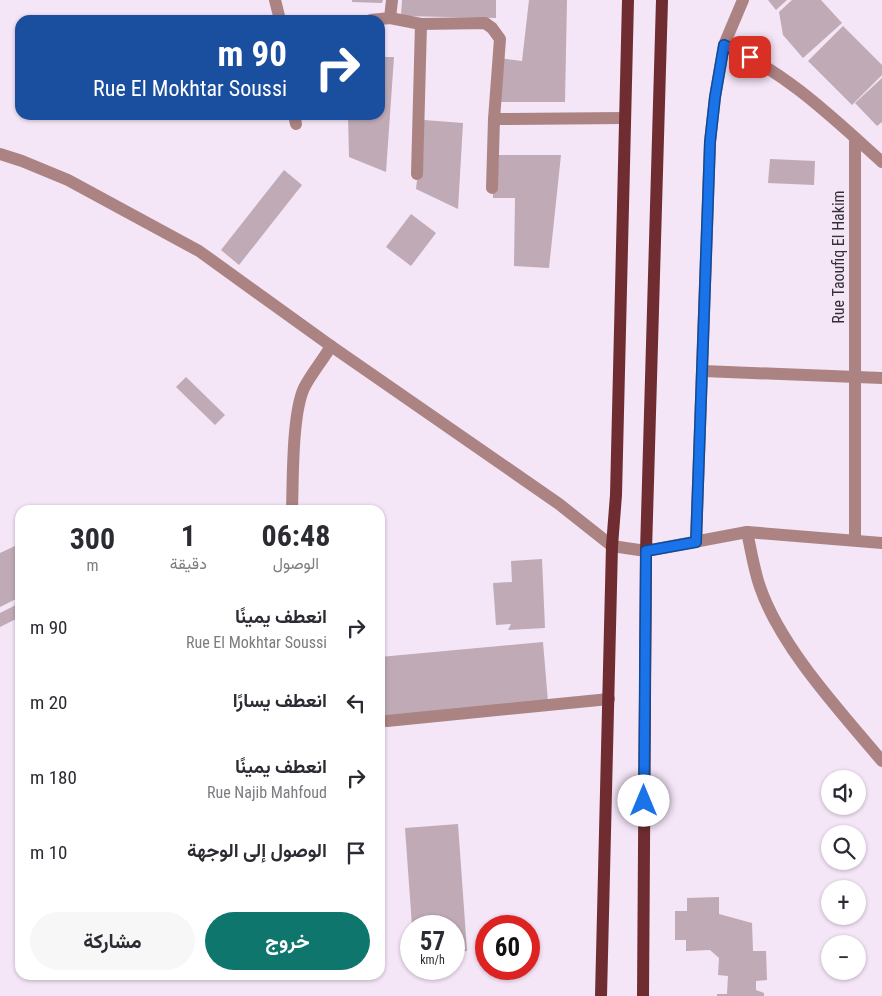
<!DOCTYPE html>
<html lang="ar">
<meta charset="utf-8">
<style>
body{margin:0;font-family:"Roboto Condensed",Vazirmatn,sans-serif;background:#f7f7f7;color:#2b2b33;direction:rtl;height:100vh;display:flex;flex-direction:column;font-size:19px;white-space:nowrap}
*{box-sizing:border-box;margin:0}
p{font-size:16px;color:#7c7c81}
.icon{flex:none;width:28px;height:28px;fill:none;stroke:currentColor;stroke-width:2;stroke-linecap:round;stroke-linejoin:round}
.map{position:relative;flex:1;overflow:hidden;direction:ltr}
.side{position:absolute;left:15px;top:505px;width:370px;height:475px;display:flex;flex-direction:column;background:#fff;border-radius:15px;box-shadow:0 1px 4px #0004;direction:rtl}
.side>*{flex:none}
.top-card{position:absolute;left:15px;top:15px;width:370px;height:105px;border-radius:15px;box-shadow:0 1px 4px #0004;direction:rtl;background:#1a4fa0;color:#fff;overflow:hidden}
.fabs{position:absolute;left:821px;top:770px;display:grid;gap:10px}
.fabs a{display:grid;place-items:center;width:45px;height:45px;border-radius:50%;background:#fff;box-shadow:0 1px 4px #0004;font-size:25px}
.speed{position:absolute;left:400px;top:915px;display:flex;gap:10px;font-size:25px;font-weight:700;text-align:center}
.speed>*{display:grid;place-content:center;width:65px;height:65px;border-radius:50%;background:#fff;box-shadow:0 1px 4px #0004;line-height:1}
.speed small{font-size:12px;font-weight:400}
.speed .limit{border:8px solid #d22;background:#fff;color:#111}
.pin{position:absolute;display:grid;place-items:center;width:42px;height:42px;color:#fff;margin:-21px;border-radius:10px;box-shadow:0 2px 8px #0006}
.me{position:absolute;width:55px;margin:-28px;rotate:0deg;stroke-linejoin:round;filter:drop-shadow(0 0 4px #0008)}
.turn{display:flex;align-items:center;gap:18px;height:105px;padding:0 15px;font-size:22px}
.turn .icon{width:65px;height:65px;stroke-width:2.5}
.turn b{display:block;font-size:35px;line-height:42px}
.eta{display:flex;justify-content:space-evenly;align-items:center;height:85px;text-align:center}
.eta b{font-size:30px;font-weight:700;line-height:35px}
.button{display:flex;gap:10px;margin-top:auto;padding:10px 15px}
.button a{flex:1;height:58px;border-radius:30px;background:#0f766e;color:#fff;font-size:20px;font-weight:700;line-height:58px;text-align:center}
.button a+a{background:#f7f7f7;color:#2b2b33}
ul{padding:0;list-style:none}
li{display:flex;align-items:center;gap:15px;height:75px;padding:0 15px}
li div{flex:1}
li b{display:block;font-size:19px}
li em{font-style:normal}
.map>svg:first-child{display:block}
.building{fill:#bfaab5}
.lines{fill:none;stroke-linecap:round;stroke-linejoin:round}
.minor{stroke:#ac8383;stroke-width:12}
.major{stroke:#6f2d31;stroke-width:12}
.route-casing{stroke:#114b97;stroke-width:12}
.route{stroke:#1a73e8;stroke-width:9}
.labels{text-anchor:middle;stroke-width:4;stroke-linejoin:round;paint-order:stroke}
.street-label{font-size:16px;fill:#352f36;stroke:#f4e5f7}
</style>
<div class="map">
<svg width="882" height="996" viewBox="0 0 882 996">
<rect width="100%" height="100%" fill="#f4e5f7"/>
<g class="building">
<path d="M 352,0 L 383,0 L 382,3 L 352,2 Z"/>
<path d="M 402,0 L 496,0 L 496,18 L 401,16 Z"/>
<path d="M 529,0 L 567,0 L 565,102 L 496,102 L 499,58 L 522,61 Z"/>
<path d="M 768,0 L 787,0 L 776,10 Z"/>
<path d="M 792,0 L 821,0 L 842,23 L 803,58 L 783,35 L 779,12 Z"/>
<path d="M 843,26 L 882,65 L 882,75 L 852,105 L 808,61 Z"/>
<path d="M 380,57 L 394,57 L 386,172 L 349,157 L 348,115 L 380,115 Z"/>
<path d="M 882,78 L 882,122 L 877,126 L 855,103 Z"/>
<path d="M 424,120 L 463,123 L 458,209 L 416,189 Z"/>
<path d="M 493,155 L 561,155 L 549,268 L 514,266 L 515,198 L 493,198 Z"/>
<path d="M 770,159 L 815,161 L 814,185 L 768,183 Z"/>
<path d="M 284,170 L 302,185 L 239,265 L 221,250 Z"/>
<path d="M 411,214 L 436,233 L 411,266 L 386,247 Z"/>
<path d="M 186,377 L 225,415 L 215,425 L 176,387 Z"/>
<path d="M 15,546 L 20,556 L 20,597 L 0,607 L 0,553 Z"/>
<path d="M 542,559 L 545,628 L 508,630 L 511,624 L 496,625 L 493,583 L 512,582 L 511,561 Z"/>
<path d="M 20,603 L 20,617 L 0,627 L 0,613 Z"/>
<path d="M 543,642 L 548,702 L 386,716 L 380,710 L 380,657 Z"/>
<path d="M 458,824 L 467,951 L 454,952 L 454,926 L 412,926 L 405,828 Z"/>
<path d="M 719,897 L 719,914 L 752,923 L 753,951 L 766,951 L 767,980 L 756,981 L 756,990 L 764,993 L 764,996 L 717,996 L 717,994 L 727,994 L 728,976 L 718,975 L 719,958 L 710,950 L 686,951 L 686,940 L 675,940 L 675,911 L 687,911 L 687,898 Z"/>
</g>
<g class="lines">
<g class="minor">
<path d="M 275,0 L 280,20"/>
<path d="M 390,18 L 392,0"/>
<path d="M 371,20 L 390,18 L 421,24 L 485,23 L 492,28 L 500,39 L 494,119 L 492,188"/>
<path d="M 724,45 C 785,71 833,118 882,162"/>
<path d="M 294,115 L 296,124"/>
<path d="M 494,119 L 625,118"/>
<path d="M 0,154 L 22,161 L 68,180 L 199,251 L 331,346 L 559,504 L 612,546 L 646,551 L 747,532 L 882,543"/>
<path d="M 417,174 L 421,24"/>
<path d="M 703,371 L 882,378"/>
<path d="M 292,510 C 293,480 292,414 304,388 C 311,374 323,360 331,346"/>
<path d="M 747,532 C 751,550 754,570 760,587 C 781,648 841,712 882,761"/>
<path d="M 855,540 L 855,138"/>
<path d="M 696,542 L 710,142 L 715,97 L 724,45 L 743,0"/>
<path d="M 387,721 L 609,699"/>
</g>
<g class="major">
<path d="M 601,996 L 612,546 L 616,495 L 628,0"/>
<path d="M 643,996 L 646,551 L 662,0"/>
</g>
</g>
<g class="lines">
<defs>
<path id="route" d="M 644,801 L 646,551 L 696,542 L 710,142 L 715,97 L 724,45 L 750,57"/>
</defs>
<use href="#route" class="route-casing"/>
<use href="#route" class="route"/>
</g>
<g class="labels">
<g class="street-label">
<text transform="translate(838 257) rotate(-90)" y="6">Rue Taoufiq El Hakim</text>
</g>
</g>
</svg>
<div class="fabs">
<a><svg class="icon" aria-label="sound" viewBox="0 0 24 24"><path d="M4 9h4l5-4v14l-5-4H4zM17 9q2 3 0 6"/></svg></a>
<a><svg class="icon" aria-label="search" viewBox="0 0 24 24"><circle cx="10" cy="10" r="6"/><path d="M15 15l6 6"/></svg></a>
<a>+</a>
<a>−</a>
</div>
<div class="speed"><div>57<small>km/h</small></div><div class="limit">60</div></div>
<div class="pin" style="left:750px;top:57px;background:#d93025"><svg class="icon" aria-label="arrive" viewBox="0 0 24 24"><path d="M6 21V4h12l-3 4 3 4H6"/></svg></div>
<svg class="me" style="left:644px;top:801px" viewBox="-20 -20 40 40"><circle r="19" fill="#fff"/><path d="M0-13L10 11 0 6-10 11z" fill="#1a73e8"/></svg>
<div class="top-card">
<div class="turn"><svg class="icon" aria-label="right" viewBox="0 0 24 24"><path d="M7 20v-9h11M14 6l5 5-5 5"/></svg><div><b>90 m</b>Rue El Mokhtar Soussi</div></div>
</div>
<section class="side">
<div class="eta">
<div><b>06:48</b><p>الوصول</p></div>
<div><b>1</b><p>دقيقة</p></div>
<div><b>300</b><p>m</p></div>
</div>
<ul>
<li><svg class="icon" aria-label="right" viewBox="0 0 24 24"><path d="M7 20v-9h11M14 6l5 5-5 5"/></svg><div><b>انعطف يمينًا</b><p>Rue El Mokhtar Soussi</p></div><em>90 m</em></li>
<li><svg class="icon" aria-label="left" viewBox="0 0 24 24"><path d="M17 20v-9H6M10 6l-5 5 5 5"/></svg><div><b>انعطف يسارًا</b></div><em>20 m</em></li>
<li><svg class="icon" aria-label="right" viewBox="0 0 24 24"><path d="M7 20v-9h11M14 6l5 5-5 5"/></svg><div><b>انعطف يمينًا</b><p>Rue Najib Mahfoud</p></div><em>180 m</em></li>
<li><svg class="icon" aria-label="arrive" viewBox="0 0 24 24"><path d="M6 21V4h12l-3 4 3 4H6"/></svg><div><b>الوصول إلى الوجهة</b></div><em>10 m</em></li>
</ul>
<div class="button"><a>خروج</a><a>مشاركة</a></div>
</section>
</div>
